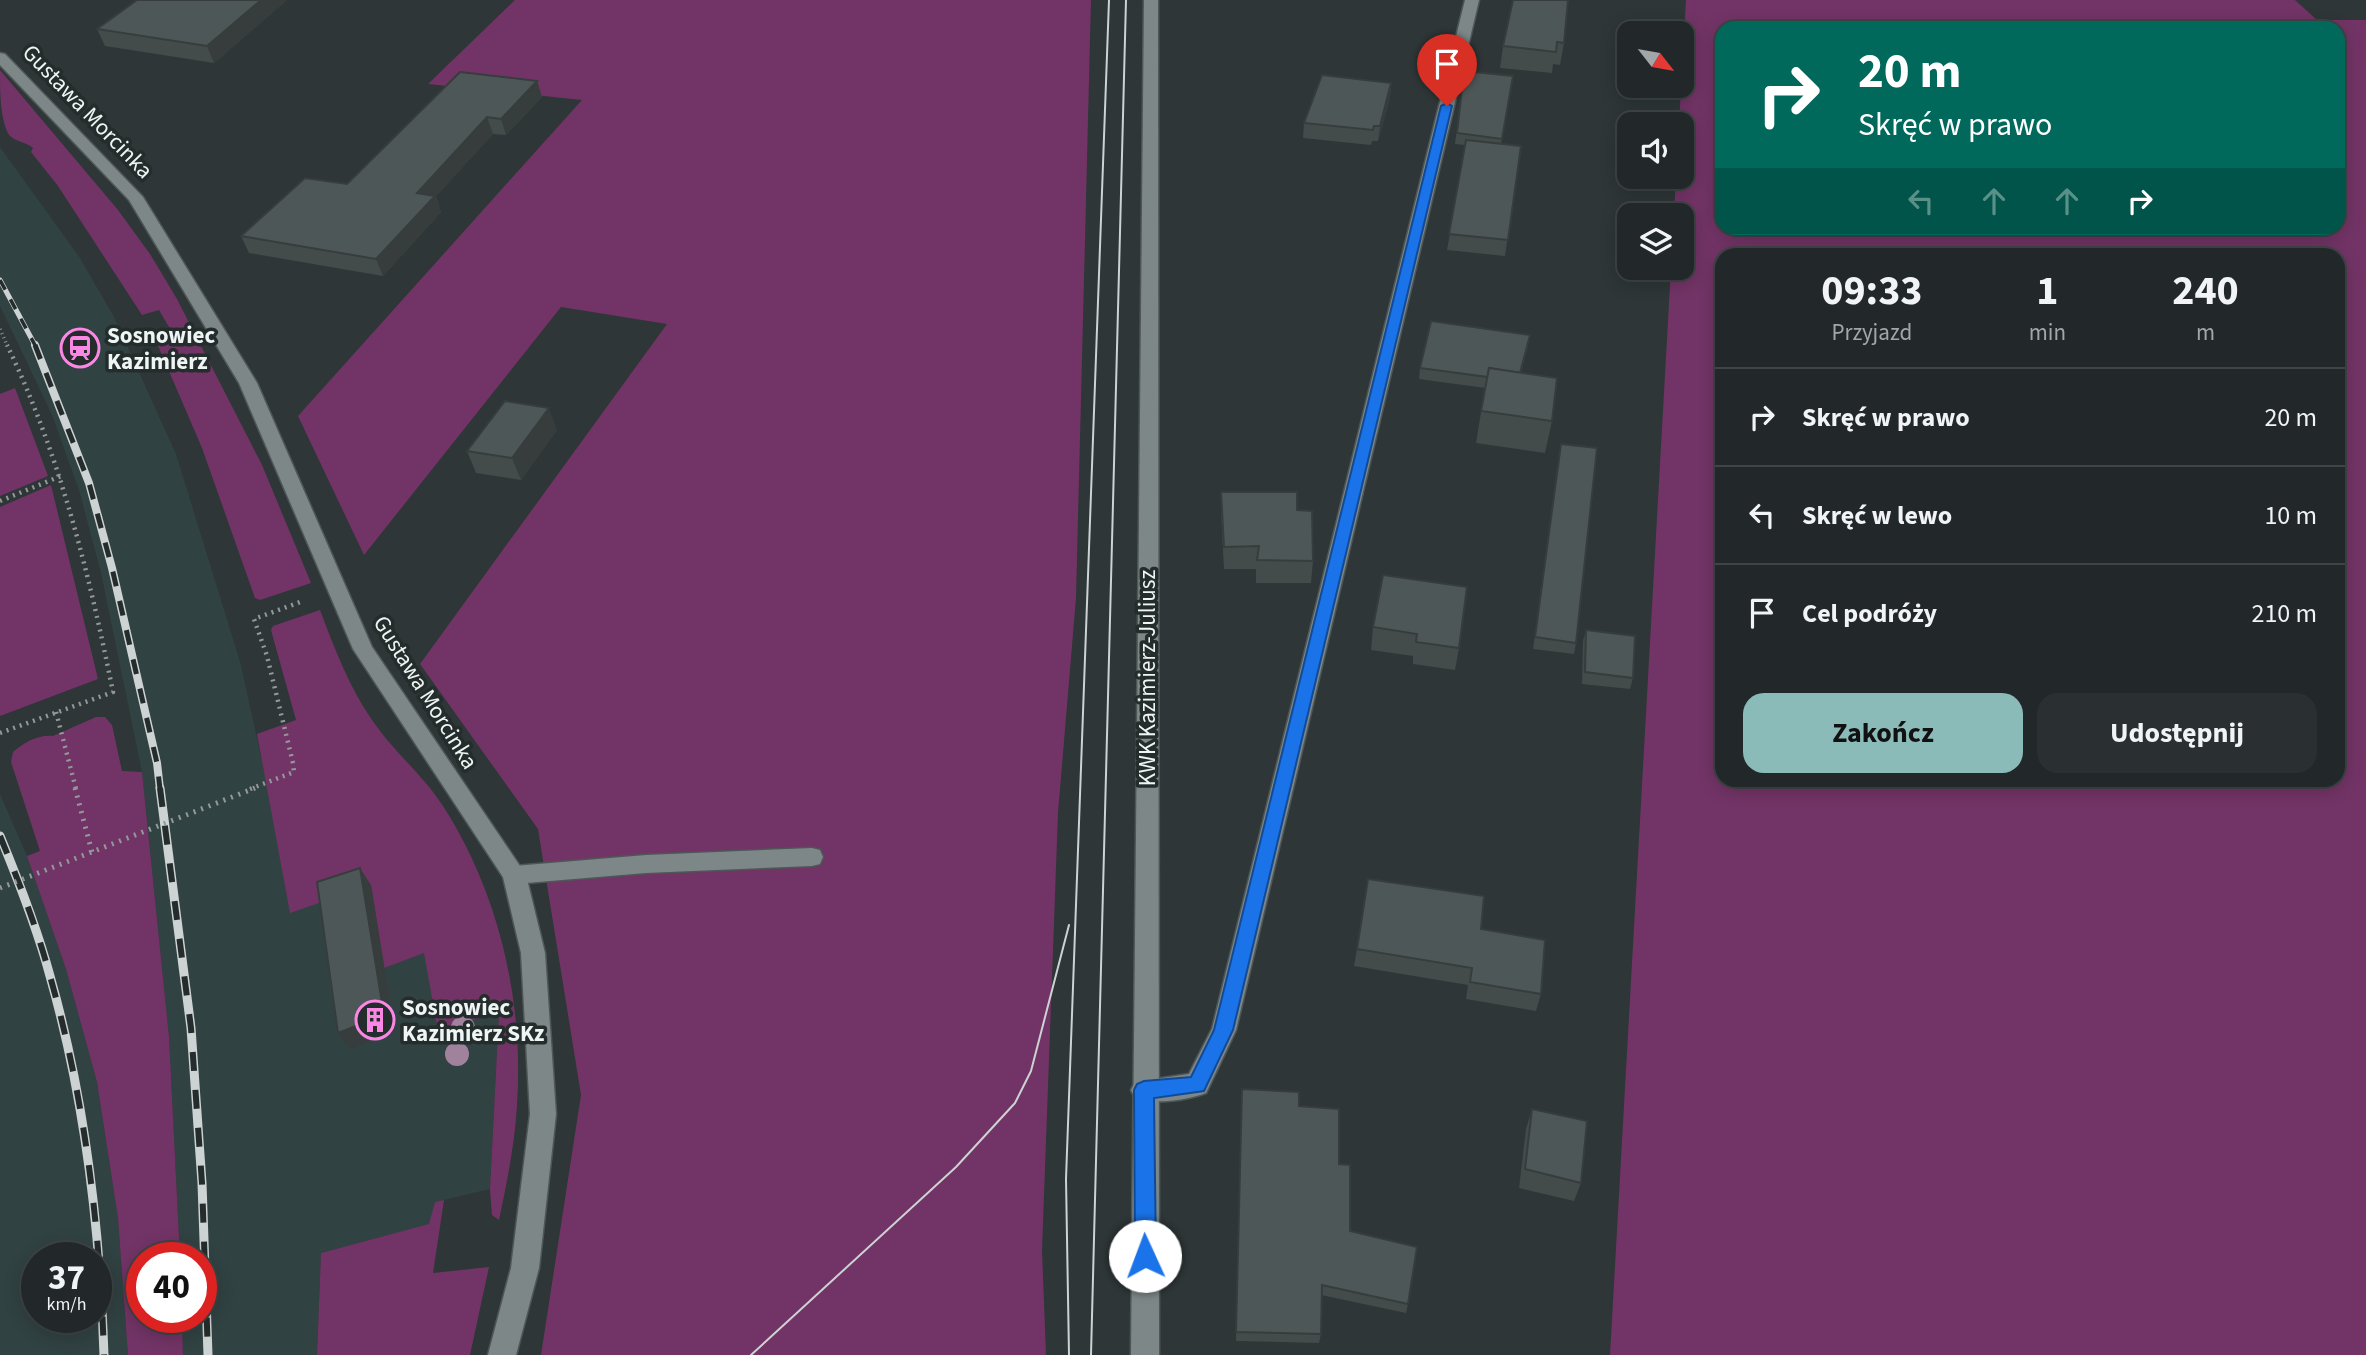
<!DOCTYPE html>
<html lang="pl">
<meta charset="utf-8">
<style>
body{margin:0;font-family:"Source Sans 3",sans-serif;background:#2a3031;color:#f1f3f6;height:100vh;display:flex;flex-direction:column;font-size:26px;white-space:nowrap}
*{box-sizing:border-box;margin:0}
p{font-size:23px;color:#a2a6a8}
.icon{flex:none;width:38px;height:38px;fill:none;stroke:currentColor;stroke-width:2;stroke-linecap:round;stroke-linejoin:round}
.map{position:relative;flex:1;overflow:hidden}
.details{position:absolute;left:1715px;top:248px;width:630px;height:539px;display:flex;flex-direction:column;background:#222829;border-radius:21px;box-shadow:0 4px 18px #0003,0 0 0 2px #3f4446}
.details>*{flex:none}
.guide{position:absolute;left:1715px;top:21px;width:630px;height:214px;border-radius:21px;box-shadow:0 4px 18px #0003,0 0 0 2px #3f4446;background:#00695c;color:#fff;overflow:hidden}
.needle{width:46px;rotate:121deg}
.tools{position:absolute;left:1617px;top:21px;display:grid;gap:14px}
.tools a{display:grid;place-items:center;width:77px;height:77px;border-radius:14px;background:#222829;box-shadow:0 4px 18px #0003,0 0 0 2px #3f4446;font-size:35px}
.speed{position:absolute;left:21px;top:1242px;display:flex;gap:14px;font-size:35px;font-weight:700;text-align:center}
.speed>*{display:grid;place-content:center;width:91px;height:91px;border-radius:50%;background:#222829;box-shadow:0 4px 18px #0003,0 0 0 2px #3f4446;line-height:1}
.speed small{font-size:18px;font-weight:400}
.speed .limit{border:10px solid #d22;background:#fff;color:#111}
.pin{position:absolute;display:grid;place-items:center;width:60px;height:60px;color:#fff;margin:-72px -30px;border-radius:50% 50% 50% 0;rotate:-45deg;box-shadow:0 0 7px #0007}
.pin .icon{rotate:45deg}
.me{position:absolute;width:77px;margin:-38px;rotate:358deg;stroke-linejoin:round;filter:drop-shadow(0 0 5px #0008)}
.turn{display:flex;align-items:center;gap:24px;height:147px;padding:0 28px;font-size:32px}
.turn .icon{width:91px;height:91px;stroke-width:2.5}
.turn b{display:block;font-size:49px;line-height:60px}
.lanes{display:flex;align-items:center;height:66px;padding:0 28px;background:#0003;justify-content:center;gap:35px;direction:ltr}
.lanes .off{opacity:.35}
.eta{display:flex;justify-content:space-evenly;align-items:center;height:119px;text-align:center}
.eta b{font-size:42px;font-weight:700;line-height:49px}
.cta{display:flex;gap:14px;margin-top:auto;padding:14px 28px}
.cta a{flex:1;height:80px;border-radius:21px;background:#8bbbb9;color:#111;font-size:28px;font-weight:700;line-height:80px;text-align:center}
.cta a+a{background:#2a3031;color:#f1f3f6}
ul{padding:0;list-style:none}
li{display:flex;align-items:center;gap:21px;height:98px;padding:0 28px;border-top:2px solid #3f4446}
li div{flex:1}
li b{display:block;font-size:26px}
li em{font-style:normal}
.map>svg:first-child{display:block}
.built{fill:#314243;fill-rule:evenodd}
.green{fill:#723466;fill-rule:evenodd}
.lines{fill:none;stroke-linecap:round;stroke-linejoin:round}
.lane-casing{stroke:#4e5656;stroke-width:3}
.street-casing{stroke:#4e5656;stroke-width:3}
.secondary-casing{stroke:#4e5656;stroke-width:3}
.path-far2{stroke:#93999a;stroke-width:3.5;stroke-dasharray:1 3.5;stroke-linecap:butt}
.path-far1{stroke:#93999a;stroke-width:4.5;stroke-dasharray:2 5;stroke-linecap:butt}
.path{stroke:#93999a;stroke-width:5;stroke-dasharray:2 6;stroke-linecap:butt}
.lane{fill:#7d8787;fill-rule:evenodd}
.street{fill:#7d8787;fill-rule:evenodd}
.secondary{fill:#7d8787;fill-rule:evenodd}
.tram{stroke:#cdd2d3;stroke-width:2}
.rail-far2-casing{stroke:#cdd2d3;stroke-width:5}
.rail-far1-casing{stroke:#cdd2d3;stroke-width:8}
.rail-casing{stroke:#cdd2d3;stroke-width:9}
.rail-far2{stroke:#242c2c;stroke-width:3.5;stroke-dasharray:11;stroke-linecap:butt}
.rail-far1{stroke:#242c2c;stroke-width:5;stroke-dasharray:15;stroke-linecap:butt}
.rail{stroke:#242c2c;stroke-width:6;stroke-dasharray:19;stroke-linecap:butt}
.path-bridge-far1{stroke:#93999a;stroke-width:4.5;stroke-dasharray:2 5;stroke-linecap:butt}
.path-bridge{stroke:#93999a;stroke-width:5;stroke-dasharray:2 6;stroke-linecap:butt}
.tree{fill:#a0829d}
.wall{fill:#434b4b}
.shaded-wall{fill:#373d3d}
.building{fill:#4e5757;stroke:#373d3d;stroke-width:2}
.route{fill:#1a73e8;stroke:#114b97;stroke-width:2}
.labels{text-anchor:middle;stroke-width:7;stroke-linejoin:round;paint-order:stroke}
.street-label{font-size:23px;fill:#eff4f4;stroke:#242c2c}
.poi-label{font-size:23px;font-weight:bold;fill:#eff4f4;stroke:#242c2c;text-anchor:start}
</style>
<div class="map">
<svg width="2366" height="1355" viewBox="0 0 2366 1355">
<rect width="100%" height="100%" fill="#2e3637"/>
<g class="built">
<path d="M 0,147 L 80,258 L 114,317 L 176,454 L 241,665 L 270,799 L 290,912 L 371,885 L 384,967 L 424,953 L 499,1012 L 490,1189 L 435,1202 L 430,1224 L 321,1253 L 317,1355 L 183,1355 L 182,1318 L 201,1318 L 201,1258 L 180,1258 L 169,1037 L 142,772 L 101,573 L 79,490 L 52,415 L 0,306 Z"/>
<path d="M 0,794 L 27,856 L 66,969 L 97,1082 L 118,1218 L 128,1355 L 0,1355 ZM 37,1258 L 96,1258 L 96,1318 L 37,1318 Z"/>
</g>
<g class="green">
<path d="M 515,0 L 1091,0 L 1076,598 L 1058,813 L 1042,1250 L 1046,1355 L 541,1355 L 581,1095 L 538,829 L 420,664 L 667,324 L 561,307 L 364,555 L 298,416 L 582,100 L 428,84 Z"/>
<path d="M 1686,0 L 2295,0 L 2317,20 L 2366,20 L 2366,1355 L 1610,1355 L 1671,268 L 1682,268 L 1682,215 L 1674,215 L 1676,177 L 1682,177 L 1682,124 L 1679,124 ZM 1722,28 L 2338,28 L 2338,228 L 1722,228 ZM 1722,256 L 2338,256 L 2338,780 L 1722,780 Z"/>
<path d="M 0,70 L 118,210 L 150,254 L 177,299 L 262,465 L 311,583 L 260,600 L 255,598 L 202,448 L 156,341 L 173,334 L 159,310 L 142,315 L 58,186 L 31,152 L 33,148 C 25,141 17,143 9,135 C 0,119 0,91 0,70 Z"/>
<path d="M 15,388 L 48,476 L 0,496 L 0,394 Z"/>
<path d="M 51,485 L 98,679 L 0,716 L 0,507 Z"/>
<path d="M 320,610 C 334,647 349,687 372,720 C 393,751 423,775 443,806 C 499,893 524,1001 517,1105 C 515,1143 507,1182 499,1220 L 492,1215 L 490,1189 L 499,1012 L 438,1031 L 424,953 L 384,968 L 371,885 L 290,913 L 257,734 L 296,720 L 271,630 L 273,626 Z"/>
<path d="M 96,717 L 105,717 L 112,725 L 122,771 L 142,772 L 169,1037 L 180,1258 L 142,1258 L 142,1318 L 182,1318 L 183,1355 L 128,1355 L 118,1218 L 97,1082 L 66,969 L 27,856 L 40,851 L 11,762 L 13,752 C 23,743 39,734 53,736 Z"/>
<path d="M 444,1200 L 433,1273 L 489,1267 L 470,1355 L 317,1355 L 321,1253 L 429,1224 L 435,1202 Z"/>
</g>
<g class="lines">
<defs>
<g id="lane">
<path d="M 1465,0 L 1479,0 L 1236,1030 L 1206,1093 C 1187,1100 1154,1105 1135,1098 L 1131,1090 L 1135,1082 L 1189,1074 L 1212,1029 Z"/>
<path d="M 812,848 L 820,850 L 823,857 L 820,864 L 812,866 L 646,873 L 514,884 L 506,882 L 502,875 L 506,868 L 514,866 L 646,855 Z"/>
</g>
<path id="street" d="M 0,53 L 5,54 L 143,197 L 257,383 L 372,647 L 526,875 L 545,953 L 556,1114 L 539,1268 L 516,1355 L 488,1355 L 511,1268 L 530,1114 L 521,953 L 503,877 L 353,649 L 239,383 L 129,200 L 0,65 Z"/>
<path id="secondary" d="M 1144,0 L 1158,0 L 1159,1355 L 1131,1355 Z"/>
</defs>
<use href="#lane" class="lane-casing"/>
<use href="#street" class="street-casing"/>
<use href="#secondary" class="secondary-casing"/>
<path class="path-far2" d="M 0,329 L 8,347"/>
<g class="path-far1">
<path d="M 0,501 L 61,476"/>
<path d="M 56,712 L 76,789"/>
<path d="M 0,733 L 113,692 C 89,573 60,455 7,345"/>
<path d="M 293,763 L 267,656 L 254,619 L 303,601"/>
</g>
<path class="path" d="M 75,788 L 92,852"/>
<use href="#lane" class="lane"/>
<use href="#street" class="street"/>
<use href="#secondary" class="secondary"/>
<g class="tram">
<path d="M 751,1355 L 956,1167 L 1015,1103 L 1031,1071 L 1069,925"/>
<path d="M 1069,1355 L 1066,1179 L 1109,0"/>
<path d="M 1091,1355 L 1126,0"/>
</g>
<defs>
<path id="rail-far2" d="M 0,280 L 36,347"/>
<path id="rail-far1" d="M 35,345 L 89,483 L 112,568 L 157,763 L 160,789"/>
<g id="rail">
<path d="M 160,788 L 191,1028 L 202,1183 L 208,1355"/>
<path d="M 0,836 C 19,882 37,928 50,976 C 85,1099 100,1228 104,1355"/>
</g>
</defs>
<use href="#rail-far2" class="rail-far2-casing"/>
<use href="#rail-far1" class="rail-far1-casing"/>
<use href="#rail" class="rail-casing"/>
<use href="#rail-far2" class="rail-far2"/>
<use href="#rail-far1" class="rail-far1"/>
<use href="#rail" class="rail"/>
<path class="path-bridge-far1" d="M 250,789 L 294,772 L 293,763"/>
<path class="path-bridge" d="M 0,888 L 255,788"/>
</g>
<g class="tree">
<circle cx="463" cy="1028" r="12"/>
<circle cx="457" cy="1054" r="12"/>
</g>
<g class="wall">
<path d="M 137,0 L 287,0 L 214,63 L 105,46 L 97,29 Z"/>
<path d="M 1513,0 L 1564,43 L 1560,65 L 1553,64 L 1552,73 L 1500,68 L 1503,46 Z"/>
<path d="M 1464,71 L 1513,76 L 1501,144 L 1521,146 L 1505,256 L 1447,250 L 1465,145 L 1455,144 Z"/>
<path d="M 537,81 L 542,97 L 506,135 L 493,134 L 436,196 L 441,212 L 383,276 L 249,253 L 241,236 L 347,184 Z"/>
<path d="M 1391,83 L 1390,98 L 1378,141 L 1372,141 L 1371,145 L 1303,138 L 1304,123 Z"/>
<path d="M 1528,346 L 1521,373 L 1552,421 L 1545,453 L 1476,443 L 1485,388 L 1419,379 L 1420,368 Z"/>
<path d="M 557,430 L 521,480 L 476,473 L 467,451 Z"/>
<path d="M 1561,444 L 1576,643 L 1574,654 L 1533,649 Z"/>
<path d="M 1221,492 L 1297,510 L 1313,561 L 1311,583 L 1256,583 L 1256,569 L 1224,569 L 1221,514 Z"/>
<path d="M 1383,575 L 1459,648 L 1455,670 L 1413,664 L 1413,656 L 1371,650 L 1373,627 Z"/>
<path d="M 1586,630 L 1633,678 L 1630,689 L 1582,684 L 1583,641 Z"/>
<path d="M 1481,929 L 1541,994 L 1536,1011 L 1466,999 L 1468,985 L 1354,966 L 1357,949 Z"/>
<path d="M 1242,1089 L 1299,1106 L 1339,1164 L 1350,1231 L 1408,1304 L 1406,1313 L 1321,1295 L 1321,1334 L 1319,1343 L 1236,1341 Z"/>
<path d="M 1532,1109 L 1581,1183 L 1574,1201 L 1519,1188 L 1526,1129 Z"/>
</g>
<g class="shaded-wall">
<path d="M 261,0 L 287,0 L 214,63 L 207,46 Z"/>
<path d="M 537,81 L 542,97 L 506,135 L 501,119 Z"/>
<path d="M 1391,83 L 1390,98 L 1378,141 L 1380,126 Z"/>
<path d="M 487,117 L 493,134 L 436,196 L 441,212 L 383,276 L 376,259 L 417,193 Z"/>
<path d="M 549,408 L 557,430 L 521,480 L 512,458 Z"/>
<path d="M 360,868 L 371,885 L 395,1032 L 350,1049 L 338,1033 Z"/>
</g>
<g class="building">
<path d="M 137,0 L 261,0 L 207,46 L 97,29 Z"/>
<path d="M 1513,0 L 1568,0 L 1564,43 L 1557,42 L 1556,52 L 1503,46 Z"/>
<path d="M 1464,71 L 1513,76 L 1502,139 L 1457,133 Z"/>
<path d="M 460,72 L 537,81 L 501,119 L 487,117 L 417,193 L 435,196 L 376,259 L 241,236 L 305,178 L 347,184 Z"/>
<path d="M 1322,75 L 1391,83 L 1380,126 L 1374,126 L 1373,130 L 1304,123 Z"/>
<path d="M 1466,140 L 1521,146 L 1508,240 L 1449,234 Z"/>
<path d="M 1431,321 L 1530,335 L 1520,373 L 1489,368 L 1488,377 L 1420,368 Z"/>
<path d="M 1489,368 L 1557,378 L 1552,421 L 1481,411 Z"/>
<path d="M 505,401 L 549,408 L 512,458 L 467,451 Z"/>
<path d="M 1561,444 L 1597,448 L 1576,643 L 1535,637 Z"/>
<path d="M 1221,492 L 1297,492 L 1297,510 L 1312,511 L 1313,561 L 1257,560 L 1259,546 L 1224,547 Z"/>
<path d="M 1383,575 L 1467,587 L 1459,648 L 1416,642 L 1417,634 L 1373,627 Z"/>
<path d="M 1586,630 L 1635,636 L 1633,678 L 1585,672 Z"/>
<path d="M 360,868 L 384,1015 L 338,1033 L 317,882 Z"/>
<path d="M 1368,879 L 1484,896 L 1481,929 L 1545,940 L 1541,994 L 1470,982 L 1472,968 L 1357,949 Z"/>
<path d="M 1242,1089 L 1299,1092 L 1299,1106 L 1339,1109 L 1339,1164 L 1350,1165 L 1350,1231 L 1417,1247 L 1408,1304 L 1322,1285 L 1321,1334 L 1236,1332 Z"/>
<path d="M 1532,1109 L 1587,1121 L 1581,1183 L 1525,1169 Z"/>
</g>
<path class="route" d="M 1447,103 L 1452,106 L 1233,1030 L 1204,1091 L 1154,1098 L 1156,1256 L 1153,1263 L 1145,1266 L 1138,1263 L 1135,1256 L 1134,1090 L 1137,1084 L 1144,1081 L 1191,1077 L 1214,1030 L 1441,106 Z"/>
<defs>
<symbol id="station-ring" viewBox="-11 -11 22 22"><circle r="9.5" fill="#242c2c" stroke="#fb87e5" stroke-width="1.5"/><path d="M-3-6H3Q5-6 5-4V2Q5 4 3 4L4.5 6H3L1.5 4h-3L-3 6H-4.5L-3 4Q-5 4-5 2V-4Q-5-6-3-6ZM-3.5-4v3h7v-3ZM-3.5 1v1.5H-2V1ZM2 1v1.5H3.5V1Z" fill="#fb87e5"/></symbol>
<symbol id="building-ring" viewBox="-11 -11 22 22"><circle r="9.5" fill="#242c2c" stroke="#fb87e5" stroke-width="1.5"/><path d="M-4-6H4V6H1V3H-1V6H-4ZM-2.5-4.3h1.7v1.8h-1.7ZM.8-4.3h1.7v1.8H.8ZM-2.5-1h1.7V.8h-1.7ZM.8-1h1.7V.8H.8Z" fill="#fb87e5"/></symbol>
</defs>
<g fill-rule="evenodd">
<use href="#station-ring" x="58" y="326" width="44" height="44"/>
<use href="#building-ring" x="353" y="998" width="44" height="44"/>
</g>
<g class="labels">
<g class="street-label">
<text transform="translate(88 111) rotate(46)" y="8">Gustawa Morcinka</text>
<text transform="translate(1147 678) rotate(-90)" y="8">KWK Kazimierz-Juliusz</text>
<text transform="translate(426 692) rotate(58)" y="8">Gustawa Morcinka</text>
</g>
<g class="poi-label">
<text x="107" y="343">Sosnowiec<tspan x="107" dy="26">Kazimierz</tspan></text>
<text x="402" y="1015">Sosnowiec<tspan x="402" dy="26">Kazimierz SKz</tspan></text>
</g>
</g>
</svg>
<div class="tools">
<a><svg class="needle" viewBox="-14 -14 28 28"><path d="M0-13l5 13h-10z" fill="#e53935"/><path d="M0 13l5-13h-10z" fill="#a2a6a8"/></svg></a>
<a><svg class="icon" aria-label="sound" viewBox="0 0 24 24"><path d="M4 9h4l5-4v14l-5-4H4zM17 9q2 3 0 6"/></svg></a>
<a><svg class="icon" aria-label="layers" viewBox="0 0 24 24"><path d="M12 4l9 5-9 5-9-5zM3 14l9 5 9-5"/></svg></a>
</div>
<div class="speed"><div>37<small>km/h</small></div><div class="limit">40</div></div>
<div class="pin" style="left:1447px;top:106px;background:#d93025"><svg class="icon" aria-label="arrive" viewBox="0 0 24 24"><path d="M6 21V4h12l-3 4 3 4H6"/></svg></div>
<svg class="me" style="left:1145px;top:1256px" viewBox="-20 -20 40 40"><circle r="19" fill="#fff"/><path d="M0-13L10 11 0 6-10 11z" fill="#1a73e8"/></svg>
<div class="guide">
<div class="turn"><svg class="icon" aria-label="right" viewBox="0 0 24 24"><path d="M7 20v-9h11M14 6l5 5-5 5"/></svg><div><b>20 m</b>Skręć w prawo</div></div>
<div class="lanes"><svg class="icon off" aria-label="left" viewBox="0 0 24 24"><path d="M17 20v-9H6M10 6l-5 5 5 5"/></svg><svg class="icon off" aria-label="ahead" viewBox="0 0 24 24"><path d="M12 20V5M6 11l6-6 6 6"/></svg><svg class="icon off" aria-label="ahead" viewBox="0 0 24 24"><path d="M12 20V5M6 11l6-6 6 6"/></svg><svg class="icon" aria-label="right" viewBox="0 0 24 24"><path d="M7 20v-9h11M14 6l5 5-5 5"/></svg></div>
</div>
<section class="details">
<div class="eta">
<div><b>09:33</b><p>Przyjazd</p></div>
<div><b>1</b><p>min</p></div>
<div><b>240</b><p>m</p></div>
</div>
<ul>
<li><svg class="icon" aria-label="right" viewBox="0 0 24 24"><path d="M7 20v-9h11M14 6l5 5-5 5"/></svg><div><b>Skręć w prawo</b></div><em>20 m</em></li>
<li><svg class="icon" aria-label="left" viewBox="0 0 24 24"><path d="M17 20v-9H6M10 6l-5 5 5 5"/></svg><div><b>Skręć w lewo</b></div><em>10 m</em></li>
<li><svg class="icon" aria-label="arrive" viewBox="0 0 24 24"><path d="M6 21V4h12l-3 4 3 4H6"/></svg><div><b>Cel podróży</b></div><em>210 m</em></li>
</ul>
<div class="cta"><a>Zakończ</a><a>Udostępnij</a></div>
</section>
</div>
